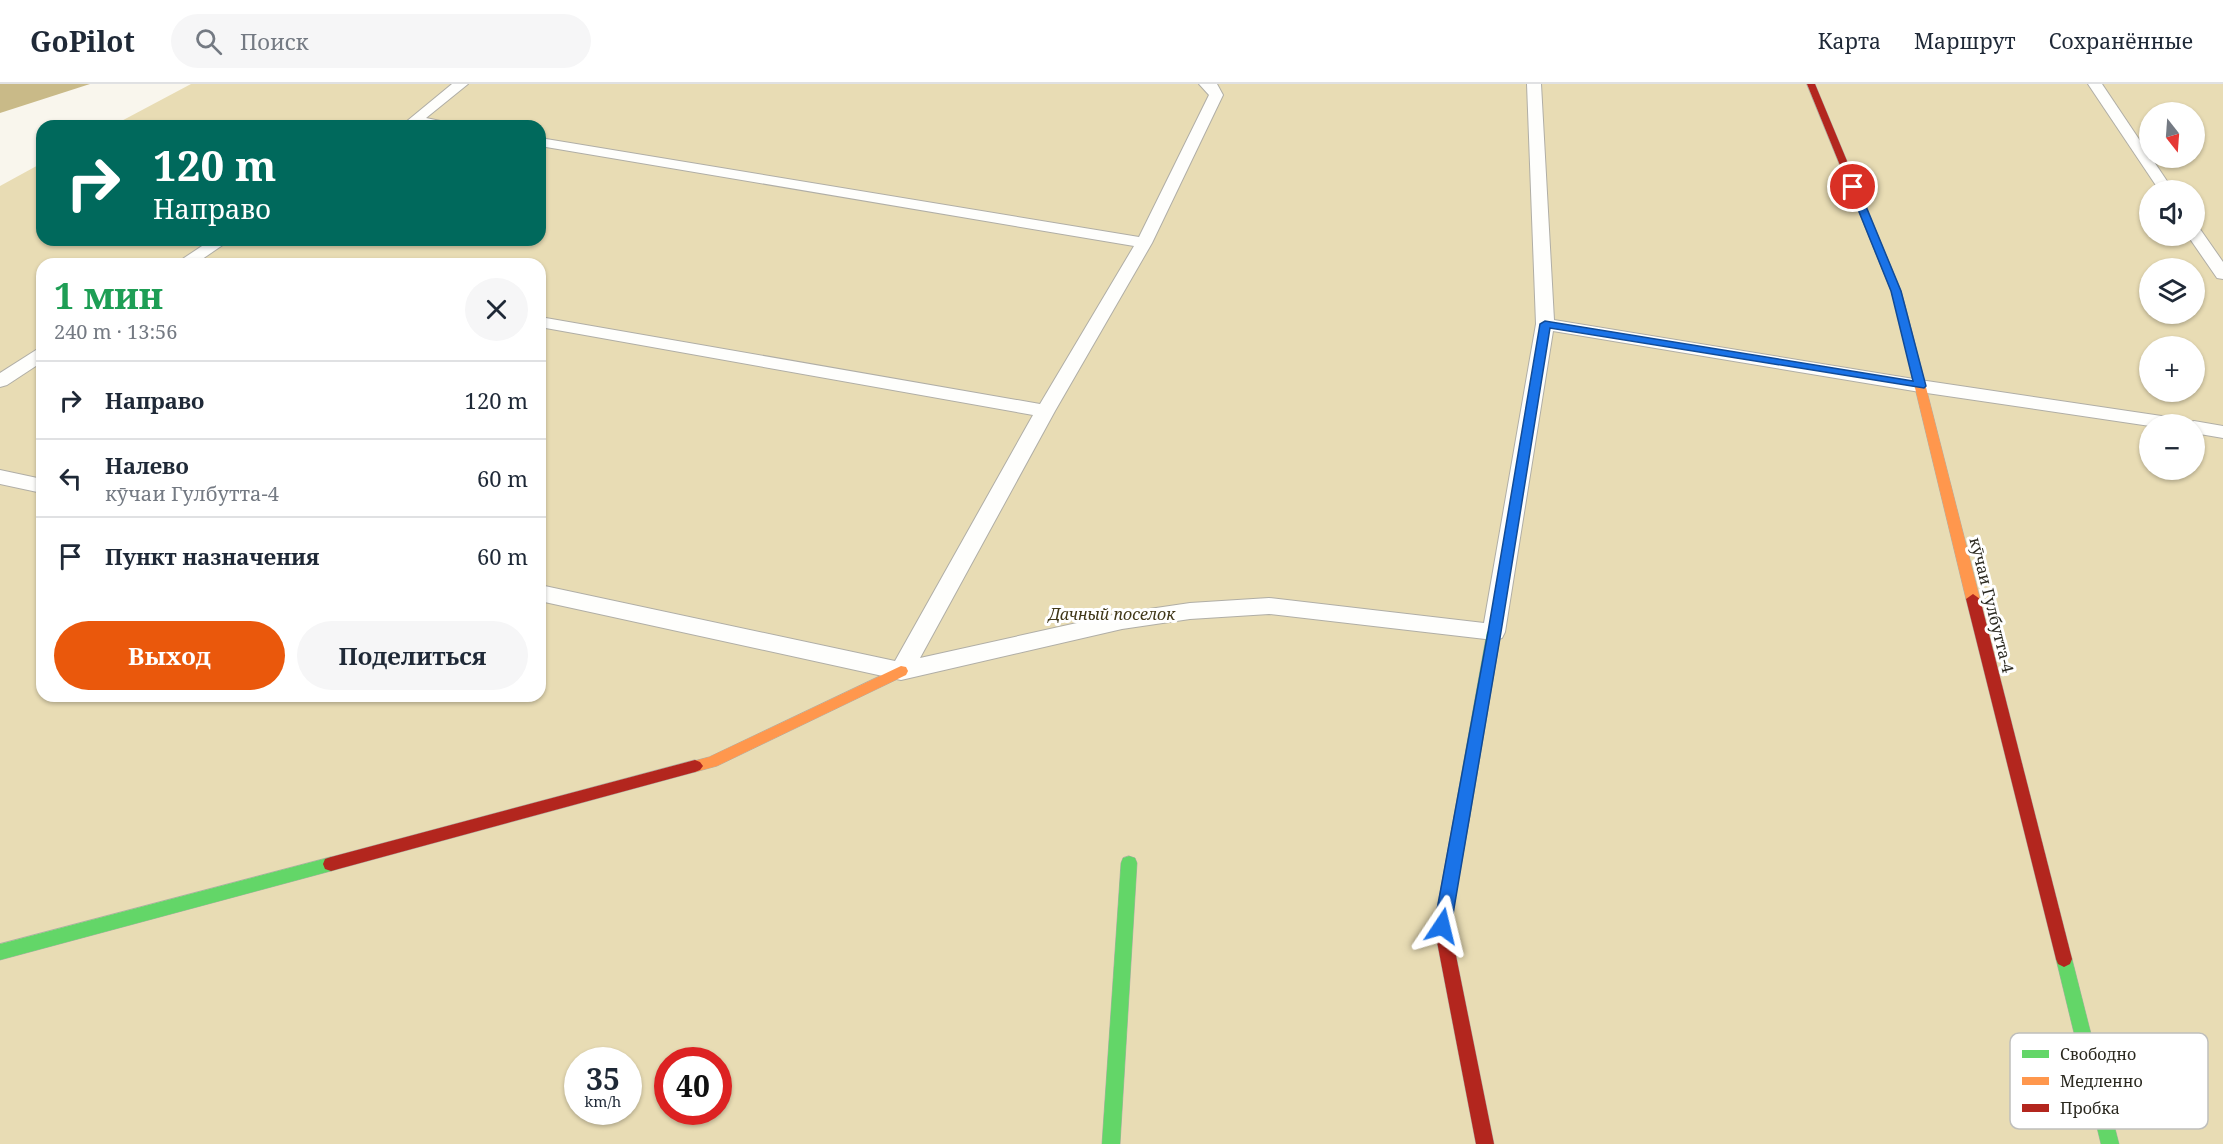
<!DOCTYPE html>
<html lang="ru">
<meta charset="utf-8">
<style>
body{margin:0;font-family:"Noto Serif",serif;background:#f6f6f7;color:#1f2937;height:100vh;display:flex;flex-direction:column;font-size:22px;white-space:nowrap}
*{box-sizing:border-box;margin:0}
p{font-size:20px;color:#747a83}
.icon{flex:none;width:33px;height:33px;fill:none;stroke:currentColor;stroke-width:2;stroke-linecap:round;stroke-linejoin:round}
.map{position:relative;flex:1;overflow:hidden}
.details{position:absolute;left:36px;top:174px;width:510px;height:444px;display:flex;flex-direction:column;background:#fff;border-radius:18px;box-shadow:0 2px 4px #0004}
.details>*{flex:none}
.hud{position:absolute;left:36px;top:36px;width:510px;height:126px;border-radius:18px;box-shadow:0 2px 4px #0004;background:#00695c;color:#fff;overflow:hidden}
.needle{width:39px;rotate:163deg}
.controls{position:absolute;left:2139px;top:18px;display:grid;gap:12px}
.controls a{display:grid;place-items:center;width:66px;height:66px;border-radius:50%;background:#fff;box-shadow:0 2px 4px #0004;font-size:30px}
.speed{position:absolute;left:564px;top:963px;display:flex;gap:12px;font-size:30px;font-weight:700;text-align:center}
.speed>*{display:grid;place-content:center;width:78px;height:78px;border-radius:50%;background:#fff;box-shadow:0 2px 4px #0004;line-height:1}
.speed small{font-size:15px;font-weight:400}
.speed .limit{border:9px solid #d22;background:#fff;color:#111}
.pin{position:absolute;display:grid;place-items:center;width:51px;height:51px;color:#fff;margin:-26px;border:3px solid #fff;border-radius:50%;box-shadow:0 2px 6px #0007}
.me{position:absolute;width:66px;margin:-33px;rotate:10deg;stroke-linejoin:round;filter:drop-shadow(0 0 4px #0008)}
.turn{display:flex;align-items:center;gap:21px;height:126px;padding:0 18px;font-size:27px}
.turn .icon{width:78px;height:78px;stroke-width:2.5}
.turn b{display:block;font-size:42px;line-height:51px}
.round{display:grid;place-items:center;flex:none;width:63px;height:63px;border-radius:32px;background:#f6f6f7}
.headline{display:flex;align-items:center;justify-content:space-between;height:102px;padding:0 18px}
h1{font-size:36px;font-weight:700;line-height:45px;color:#1e9e55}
.cta{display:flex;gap:12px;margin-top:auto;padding:12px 18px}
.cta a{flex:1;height:69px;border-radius:36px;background:#ea580c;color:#fff;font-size:24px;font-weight:700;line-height:69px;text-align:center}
.cta a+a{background:#f6f6f7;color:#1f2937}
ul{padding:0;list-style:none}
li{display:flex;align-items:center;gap:18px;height:78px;padding:0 18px;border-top:2px solid #e0e1e3}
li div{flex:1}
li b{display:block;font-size:22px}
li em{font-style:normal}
header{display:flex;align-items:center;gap:36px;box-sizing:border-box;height:84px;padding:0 30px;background:#fff;border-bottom:2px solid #e0e1e3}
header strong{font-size:28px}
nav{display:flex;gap:33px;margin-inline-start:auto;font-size:21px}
.search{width:420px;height:54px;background:#f6f6f7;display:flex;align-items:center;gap:15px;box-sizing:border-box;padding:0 21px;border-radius:33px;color:#747a83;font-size:22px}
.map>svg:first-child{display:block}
.green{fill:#e8dcb4;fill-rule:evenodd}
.water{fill:#c9ba88}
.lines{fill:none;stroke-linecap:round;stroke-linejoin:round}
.lane-casing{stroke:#b0aea6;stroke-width:2}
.fast-casing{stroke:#b0aea6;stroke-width:1}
.slow-casing{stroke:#b0aea6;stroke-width:1}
.jam-casing{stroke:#b0aea6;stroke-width:1}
.lane{fill:#fefefc;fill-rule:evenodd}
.fast{fill:#63d668;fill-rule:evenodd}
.slow{fill:#ff974d;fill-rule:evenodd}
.jam{fill:#b3261e;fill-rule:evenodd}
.route{fill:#1a73e8;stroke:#114b97;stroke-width:1.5}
.labels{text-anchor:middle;stroke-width:6;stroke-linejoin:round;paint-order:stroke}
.street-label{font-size:16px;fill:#2b2920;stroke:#fff}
.park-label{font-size:16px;font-style:italic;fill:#403718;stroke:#fff}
.key{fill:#fff;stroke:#bfbfbc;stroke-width:1.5}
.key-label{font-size:16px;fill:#2b2920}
</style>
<header>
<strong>GoPilot</strong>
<div class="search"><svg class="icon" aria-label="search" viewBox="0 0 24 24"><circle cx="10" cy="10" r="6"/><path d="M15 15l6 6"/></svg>Поиск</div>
<nav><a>Карта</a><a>Маршрут</a><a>Сохранённые</a></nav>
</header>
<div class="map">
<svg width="2223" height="1060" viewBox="0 0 2223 1060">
<rect width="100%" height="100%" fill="#f9f6ed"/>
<path class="green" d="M 191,0 L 2223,0 L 2223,1060 L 0,1060 L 0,102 L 42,79 L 42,156 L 540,156 L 540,42 L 112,42 ZM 2150,28 L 2194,28 L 2194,74 L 2150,74 ZM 2150,106 L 2194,106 L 2194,152 L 2150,152 ZM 42,180 L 540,180 L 540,612 L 42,612 ZM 2150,184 L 2194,184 L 2194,230 L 2150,230 ZM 2150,262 L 2194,262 L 2194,308 L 2150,308 ZM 2150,340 L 2194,340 L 2194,386 L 2150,386 ZM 578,976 L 628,976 L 628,1028 L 578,1028 ZM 668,976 L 718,976 L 718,1028 L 668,1028 Z"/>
<path class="water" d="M 0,0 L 90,0 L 0,29 Z"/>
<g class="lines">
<defs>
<g id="lane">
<path d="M 452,0 L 468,0 L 426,34 L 450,39 L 452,42 L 401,42 Z"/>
<path d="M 1199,0 L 1217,0 L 1223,11 L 1152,159 L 1055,327 L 920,574 L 1122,529 L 1190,519 L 1269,514 L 1484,539 L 1536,240 L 1527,0 L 1541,0 L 1554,236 L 1920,296 L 2175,334 L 2182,336 L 2185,340 L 2150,342 L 1920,308 L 1553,247 L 1505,548 L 1502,554 L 1494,556 L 1269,530 L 1190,535 L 1122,545 L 901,596 L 540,517 L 540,501 L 895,577 L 1033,331 L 540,243 L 540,233 L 1040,320 L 1134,162 L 540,62 L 540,54 L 1139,153 L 1209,11 Z"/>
<path d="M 2088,0 L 2102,0 L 2173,106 L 2159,106 Z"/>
<path d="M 2194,143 L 2200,145 L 2223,178 L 2223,195 L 2217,194 L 2188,152 L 2194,152 Z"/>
<path d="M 211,156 L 230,156 L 195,180 L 175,180 Z"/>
<path d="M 42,265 L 42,278 L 7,301 L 0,303 L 0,289 L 36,266 Z"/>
<path d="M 2194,337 L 2223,342 L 2223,354 L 2194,349 L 2194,340 L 2186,340 Z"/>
<path d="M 0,386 L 42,395 L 42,409 L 0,400 Z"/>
</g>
<g id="fast">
<path d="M 1494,543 L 1501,548 L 1470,732 L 1467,737 L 1462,738 L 1457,737 L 1454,732 L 1487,548 Z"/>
<path d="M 1129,772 L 1135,774 L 1137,779 L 1120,1060 L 1102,1060 L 1121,779 L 1123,774 Z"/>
<path d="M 331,773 L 337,775 L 339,780 L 337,785 L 331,787 L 0,876 L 0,860 Z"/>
<path d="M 2064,867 L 2070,870 L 2072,875 L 2119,1060 L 2101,1060 L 2056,875 L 2058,870 Z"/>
</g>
<g id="slow">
<path d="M 1901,222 L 1906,225 L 1980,515 L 1973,520 L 1966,515 L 1896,225 Z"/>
<path d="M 901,582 L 906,583 L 908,587 L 906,591 L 717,682 L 695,688 L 690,686 L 687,682 L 690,678 L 709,673 Z"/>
</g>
<g id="jam">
<path d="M 1807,0 L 1815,0 L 1901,207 L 1906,225 L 1905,227 L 1897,227 L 1896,225 L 1891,207 Z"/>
<path d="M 1973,510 L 1980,515 L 2072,875 L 2070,880 L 2064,883 L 2058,880 L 2056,875 L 1966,515 Z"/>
<path d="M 695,676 L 700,678 L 703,682 L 700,686 L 695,688 L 331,787 L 325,785 L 323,780 L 325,775 L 331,773 Z"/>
<path d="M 1462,726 L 1467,727 L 1470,732 L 1450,842 L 1494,1060 L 1476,1060 L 1434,842 L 1454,732 L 1457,727 Z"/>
</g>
</defs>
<use href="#lane" class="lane-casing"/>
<use href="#fast" class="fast-casing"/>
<use href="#slow" class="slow-casing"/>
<use href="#jam" class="jam-casing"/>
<use href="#lane" class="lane"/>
<use href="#fast" class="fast"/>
<use href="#slow" class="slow"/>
<use href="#jam" class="jam"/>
</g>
<path class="route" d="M 1850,101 L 1858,103 L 1901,207 L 1926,302 L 1924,304 L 1550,244 L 1501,548 L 1451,842 L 1448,847 L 1442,850 L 1436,847 L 1434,842 L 1488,548 L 1540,240 L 1545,237 L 1913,297 L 1891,207 L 1849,103 Z"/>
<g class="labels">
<g class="street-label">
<text transform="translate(1992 521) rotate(76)" y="6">кӯчаи Гулбутта-4</text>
</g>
<g class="park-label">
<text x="1112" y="536">Дачный поселок</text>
</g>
</g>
<rect x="2010" y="949" width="198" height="96" rx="9" class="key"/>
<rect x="2022" y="966" width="27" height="8" fill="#63d668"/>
<rect x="2022" y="993" width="27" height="8" fill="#ff974d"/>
<rect x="2022" y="1020" width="27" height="8" fill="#b3261e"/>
<g class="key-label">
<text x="2060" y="976">Свободно</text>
<text x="2060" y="1003">Медленно</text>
<text x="2060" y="1030">Пробка</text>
</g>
</svg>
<div class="controls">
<a><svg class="needle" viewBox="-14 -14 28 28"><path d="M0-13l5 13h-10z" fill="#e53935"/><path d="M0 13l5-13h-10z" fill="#747a83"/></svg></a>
<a><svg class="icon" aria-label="sound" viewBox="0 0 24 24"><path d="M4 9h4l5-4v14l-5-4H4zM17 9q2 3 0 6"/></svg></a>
<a><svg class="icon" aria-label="layers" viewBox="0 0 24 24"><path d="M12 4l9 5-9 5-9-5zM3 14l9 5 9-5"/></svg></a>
<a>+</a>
<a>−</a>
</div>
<div class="speed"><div>35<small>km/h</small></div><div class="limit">40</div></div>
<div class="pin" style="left:1853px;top:103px;background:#d93025"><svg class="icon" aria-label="arrive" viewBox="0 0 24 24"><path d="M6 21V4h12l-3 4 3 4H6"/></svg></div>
<svg class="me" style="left:1442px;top:842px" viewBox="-20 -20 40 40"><path d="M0-17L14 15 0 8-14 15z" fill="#1a73e8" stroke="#fff" stroke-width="4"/></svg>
<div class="hud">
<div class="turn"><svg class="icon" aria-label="right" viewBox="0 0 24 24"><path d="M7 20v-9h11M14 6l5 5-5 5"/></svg><div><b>120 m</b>Направо</div></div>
</div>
<section class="details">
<div class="headline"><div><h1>1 мин</h1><p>240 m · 13:56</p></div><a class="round"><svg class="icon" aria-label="close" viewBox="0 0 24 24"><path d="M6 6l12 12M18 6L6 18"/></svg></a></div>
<ul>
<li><svg class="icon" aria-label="right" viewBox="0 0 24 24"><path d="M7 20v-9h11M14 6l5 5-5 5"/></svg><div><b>Направо</b></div><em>120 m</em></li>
<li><svg class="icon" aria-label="left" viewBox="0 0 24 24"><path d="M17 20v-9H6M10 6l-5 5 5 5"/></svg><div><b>Налево</b><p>кӯчаи Гулбутта-4</p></div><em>60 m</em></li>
<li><svg class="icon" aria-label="arrive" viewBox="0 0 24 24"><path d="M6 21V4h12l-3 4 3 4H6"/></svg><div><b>Пункт назначения</b></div><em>60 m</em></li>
</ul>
<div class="cta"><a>Выход</a><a>Поделиться</a></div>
</section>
</div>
